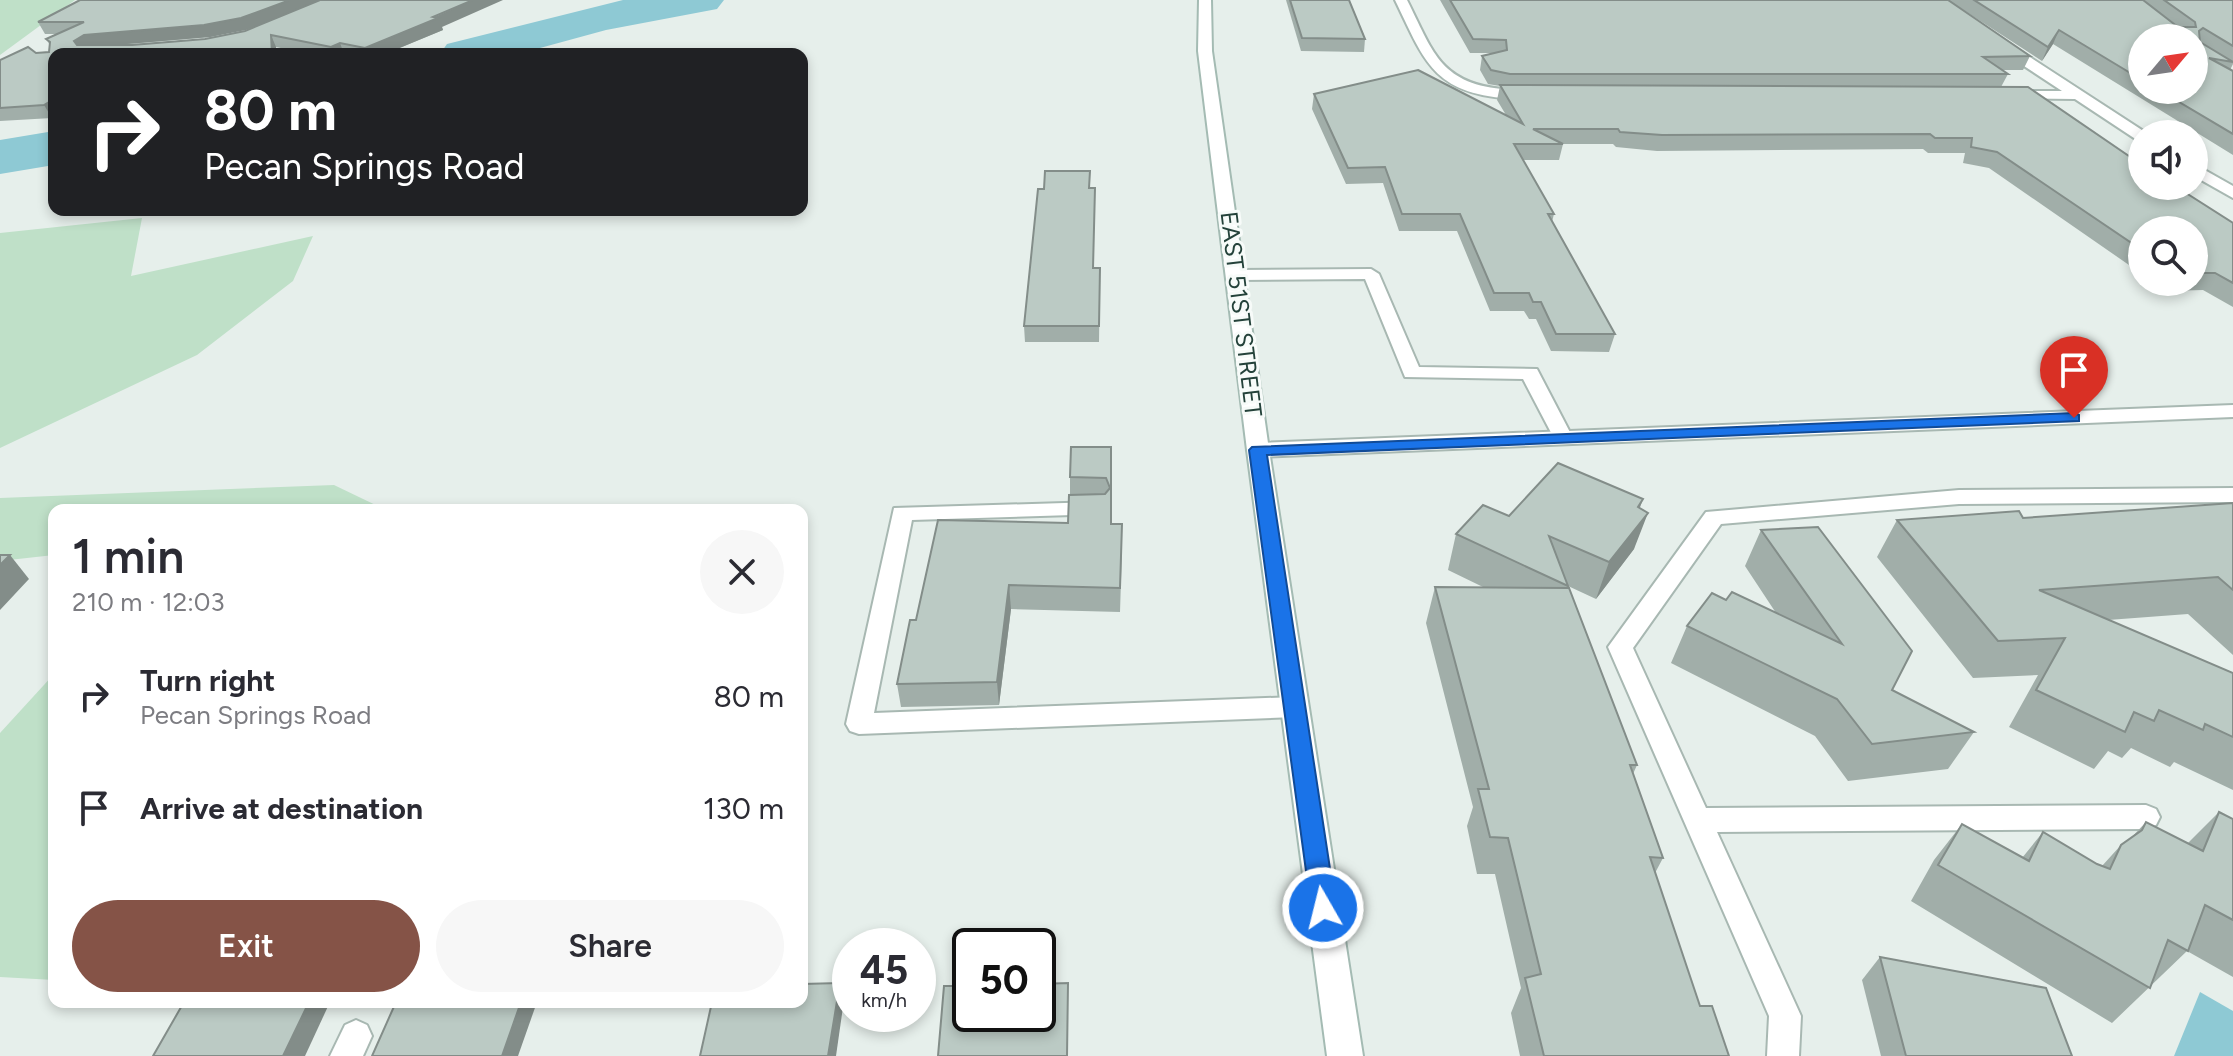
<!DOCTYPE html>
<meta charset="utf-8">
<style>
body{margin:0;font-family:Figtree,sans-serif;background:#f7f7f7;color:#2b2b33;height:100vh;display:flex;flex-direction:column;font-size:30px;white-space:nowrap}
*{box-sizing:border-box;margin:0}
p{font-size:26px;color:#7c7c81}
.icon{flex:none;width:44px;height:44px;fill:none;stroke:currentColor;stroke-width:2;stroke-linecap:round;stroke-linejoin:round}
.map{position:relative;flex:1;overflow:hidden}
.details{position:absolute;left:48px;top:504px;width:760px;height:504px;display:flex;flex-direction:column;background:#fff;border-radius:16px;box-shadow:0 4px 12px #0003}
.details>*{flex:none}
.top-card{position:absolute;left:48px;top:48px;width:760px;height:168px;border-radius:16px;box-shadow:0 4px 12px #0003;background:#202124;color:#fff;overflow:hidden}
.needle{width:52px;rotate:61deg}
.buttons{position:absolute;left:2128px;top:24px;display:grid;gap:16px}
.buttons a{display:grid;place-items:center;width:80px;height:80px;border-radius:50%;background:#fff;box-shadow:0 4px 12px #0003;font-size:40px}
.speed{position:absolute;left:832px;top:928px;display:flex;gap:16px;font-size:40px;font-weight:700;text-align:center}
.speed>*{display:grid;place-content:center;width:104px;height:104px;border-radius:50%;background:#fff;box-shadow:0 4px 12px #0003;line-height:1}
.speed small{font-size:20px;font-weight:400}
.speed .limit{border:4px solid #111;border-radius:12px;background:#fff;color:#111}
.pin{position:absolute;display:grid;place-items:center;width:68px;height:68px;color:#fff;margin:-82px -34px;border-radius:50% 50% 50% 0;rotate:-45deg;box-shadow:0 0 8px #0007}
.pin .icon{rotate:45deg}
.me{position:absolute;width:88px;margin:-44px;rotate:352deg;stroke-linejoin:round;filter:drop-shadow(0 0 6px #0008)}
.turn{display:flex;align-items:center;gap:28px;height:168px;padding:0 24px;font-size:36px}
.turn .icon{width:104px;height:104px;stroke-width:2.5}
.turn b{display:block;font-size:56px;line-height:68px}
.round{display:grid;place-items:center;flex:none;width:84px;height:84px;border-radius:42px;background:#f7f7f7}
.overview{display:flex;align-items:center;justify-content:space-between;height:136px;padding:0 24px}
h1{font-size:48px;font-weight:600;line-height:60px}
.action{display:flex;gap:16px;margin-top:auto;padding:16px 24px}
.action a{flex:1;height:92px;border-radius:48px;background:#855347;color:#fff;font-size:32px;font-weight:600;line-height:92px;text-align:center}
.action a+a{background:#f7f7f7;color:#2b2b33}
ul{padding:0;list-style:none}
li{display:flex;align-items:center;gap:24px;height:112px;padding:0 24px}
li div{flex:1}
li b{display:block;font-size:30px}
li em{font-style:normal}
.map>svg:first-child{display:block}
.green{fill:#bfe0c8}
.water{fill:#8ec9d4}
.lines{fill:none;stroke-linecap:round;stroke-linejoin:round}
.river{fill:#8ec9d4;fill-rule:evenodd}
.lane-casing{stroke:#a8b8b2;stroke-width:4}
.street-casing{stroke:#a8b8b2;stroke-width:4}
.secondary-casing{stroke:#a4bbb3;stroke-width:4}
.lane{fill:#fff;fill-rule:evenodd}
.street{fill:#fff;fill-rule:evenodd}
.secondary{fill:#fff;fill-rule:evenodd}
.wall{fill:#a1aea9;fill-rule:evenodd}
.shaded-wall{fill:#838d89}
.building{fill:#bbcac4;stroke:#838d89;stroke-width:2}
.route{fill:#1a73e8;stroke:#114b97;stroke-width:2}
.labels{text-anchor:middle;stroke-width:6;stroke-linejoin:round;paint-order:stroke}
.street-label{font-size:24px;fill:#24423a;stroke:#f7fbf9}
</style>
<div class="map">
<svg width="2233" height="1056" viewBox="0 0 2233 1056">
<rect width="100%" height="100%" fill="#e6efeb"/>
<g class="green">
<path d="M 0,0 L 75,0 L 0,55 Z"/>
<path d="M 142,218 L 131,276 L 313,236 L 293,281 L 197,355 L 0,448 L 0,233 Z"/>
<path d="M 334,485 L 386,510 L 54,510 L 54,555 L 0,561 L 0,498 Z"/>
<path d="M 54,674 L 54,980 L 0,977 L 0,733 Z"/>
</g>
<path class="water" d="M 2200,992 L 2233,1011 L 2233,1056 L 2174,1056 Z"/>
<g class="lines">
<g class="river">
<path d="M 623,0 L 724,0 L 717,9 L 606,30 L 518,54 L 440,54 L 447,44 Z"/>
<path d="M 54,131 L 54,165 L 0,174 L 0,140 Z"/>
</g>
<defs>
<g id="lane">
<path d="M 1371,269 L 1379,274 L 1419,367 L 1537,369 L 1574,440 L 1571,444 L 1557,444 L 1523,379 L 1405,377 L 1365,279 L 1237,280 L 1229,275 L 1237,270 Z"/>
<path d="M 2233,488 L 2233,502 L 1959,504 L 1721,524 L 1633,648 L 1706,808 L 2146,805 L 2156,809 L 2160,817 L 2156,825 L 2146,829 L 1717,832 L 1801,1016 L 1799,1056 L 1767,1056 L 1769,1016 L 1608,647 L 1706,512 L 1959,490 Z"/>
<path d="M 1097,502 L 1105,504 L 1108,509 L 1105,514 L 912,520 L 874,713 L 1295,697 L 1304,700 L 1308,707 L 1304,714 L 1295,717 L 859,734 L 850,731 L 846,724 L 894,508 Z"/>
<path d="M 356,1020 L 367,1025 L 372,1036 L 363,1056 L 330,1056 L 345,1025 Z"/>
</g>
<g id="street">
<path d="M 1395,0 L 1407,0 C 1432,49 1439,83 1502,89 C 1514,91 1529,88 1538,95 C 1529,102 1514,99 1502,98 C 1431,91 1423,57 1395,0 Z"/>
<path d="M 1995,41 L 2005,41 L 2148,134 L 2142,134 L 2142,142 L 2137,140 L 2075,99 L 2003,98 L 2003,92 L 2008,91 L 2062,91 L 1995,47 Z"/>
<path d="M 2194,164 L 2233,186 L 2233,198 L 2194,176 Z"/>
<path d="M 2233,405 L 2233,417 L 1258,457 L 1247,450 L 1258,443 Z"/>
</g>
<path id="secondary" d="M 1199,0 L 1211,0 L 1212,51 L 1269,450 L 1363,1056 L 1327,1056 L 1247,450 L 1198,51 Z"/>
</defs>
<use href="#lane" class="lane-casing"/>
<use href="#street" class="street-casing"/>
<use href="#secondary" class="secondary-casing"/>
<use href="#lane" class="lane"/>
<use href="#street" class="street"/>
<use href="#secondary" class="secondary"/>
</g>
<g class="wall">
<path d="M 80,0 L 442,27 L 443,30 L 385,54 L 310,54 L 276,47 L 54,54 L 54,117 L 52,118 L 0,121 L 0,60 L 49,52 L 50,45 L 46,39 L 57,34 L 45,34 L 38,22 ZM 259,25 L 245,31 L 205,39 L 117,45 L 210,37 Z"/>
<path d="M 1286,0 L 1349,0 L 1365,39 L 1364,52 L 1301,51 Z"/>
<path d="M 1440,0 L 1948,0 L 2030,56 L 2023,70 L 2003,70 L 2008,74 L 2001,87 L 2129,156 L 2233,223 L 2233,307 L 2203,290 L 2167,291 L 2154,282 L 2194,282 L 2194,230 L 2142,230 L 2142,274 L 1989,168 L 1963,163 L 1965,153 L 1928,153 L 1923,149 L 1657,151 L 1616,147 L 1613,144 L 1563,144 L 1559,160 L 1523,160 L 1554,214 L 1552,222 L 1615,334 L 1609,352 L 1551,351 L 1536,319 L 1529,319 L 1524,311 L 1490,311 L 1457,231 L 1399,231 L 1383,183 L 1346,184 L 1312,109 L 1314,94 L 1506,115 L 1497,100 L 1500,86 L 1488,84 L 1480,70 L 1482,56 L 1493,53 L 1470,53 Z"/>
<path d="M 1948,0 L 2233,0 L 2233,64 L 2230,70 L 2233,71 L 2233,155 L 2053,44 L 2042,61 ZM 2142,38 L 2194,90 L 2142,90 Z"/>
<path d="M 1090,188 L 1093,268 L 1100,268 L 1099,342 L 1025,342 L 1024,326 Z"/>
<path d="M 1111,447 L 1111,524 L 1122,548 L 1120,612 L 1011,609 L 999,705 L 901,707 L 897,684 L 916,620 L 1068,523 L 1070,495 L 1070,477 Z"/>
<path d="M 2233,503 L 2233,655 L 2188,614 L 2108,620 L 2233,673 L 2233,790 L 2174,762 L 2170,767 L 2131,748 L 2122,758 L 2108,751 L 2094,769 L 2009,727 L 2038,675 L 1973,678 L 1877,557 L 1897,520 L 2023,518 Z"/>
<path d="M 1640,508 L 1634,549 L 1596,599 L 1568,586 L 1568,588 L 1637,765 L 1633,774 L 1663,858 L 1655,873 L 1700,1006 L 1729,1056 L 1520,1056 L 1511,1013 L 1521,988 L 1495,874 L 1477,874 L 1467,826 L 1473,807 L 1426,623 L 1435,587 L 1483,587 L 1448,570 L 1456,534 L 1509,516 Z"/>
<path d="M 1761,530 L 1892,690 L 1974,732 L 1948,769 L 1848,781 L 1815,736 L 1671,663 L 1687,626 L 1726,600 L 1776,613 L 1745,566 Z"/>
<path d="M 2219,812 L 2233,819 L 2233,977 L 2187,951 L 2112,1023 L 1911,901 L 1934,860 L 1962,824 L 2022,858 L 2043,832 L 2097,864 L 2102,866 L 2121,845 L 2131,838 L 2146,822 L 2188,843 Z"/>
<path d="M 1880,957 L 2072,1056 L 1881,1056 L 1862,980 Z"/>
</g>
<g class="shaded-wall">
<path d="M 290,0 L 325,0 L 246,30 L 210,37 L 91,47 L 81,53 L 74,41 L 84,35 Z"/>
<path d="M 473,0 L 503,0 L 442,27 L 443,30 L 385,54 L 367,54 L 365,48 Z"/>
<path d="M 2059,30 L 2053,44 L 2042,61 L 2048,47 Z"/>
<path d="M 271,35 L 276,47 L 277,54 L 272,54 Z"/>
<path d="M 340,43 L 344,54 L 334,54 L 331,47 Z"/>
<path d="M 54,99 L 54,117 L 52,118 L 44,105 Z"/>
<path d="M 1643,499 L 1630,535 L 1648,513 L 1634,549 L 1596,599 L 1609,562 Z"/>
<path d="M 10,555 L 29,579 L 0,610 L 0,565 Z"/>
<path d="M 1009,585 L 1011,609 L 999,705 L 997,682 Z"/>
<path d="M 840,983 L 844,1000 L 836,1056 L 828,1056 Z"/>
<path d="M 1068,983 L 1068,1056 L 1067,1056 Z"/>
<path d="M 309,1002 L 330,1002 L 305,1056 L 283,1056 Z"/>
<path d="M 521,1002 L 537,1002 L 518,1056 L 502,1056 Z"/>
</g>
<g class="building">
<path d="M 80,0 L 290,0 L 241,18 L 204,25 L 84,35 L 74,41 L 77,45 L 132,45 L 205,39 L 245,31 L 320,0 L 473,0 L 433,17 L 438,18 L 365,48 L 340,43 L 331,47 L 271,35 L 272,54 L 54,54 L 54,99 L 44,105 L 0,108 L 0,60 L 28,47 L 36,53 L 49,52 L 50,42 L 46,39 L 84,22 L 38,22 Z"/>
<path d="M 1290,0 L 1349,0 L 1365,39 L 1302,38 Z"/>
<path d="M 1450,0 L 1948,0 L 2030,56 L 1983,57 L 2008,74 L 1510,74 L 1491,70 L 1482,56 L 1507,50 L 1506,40 L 1473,39 Z"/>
<path d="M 1974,0 L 2143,0 L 2178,27 L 2196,27 L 2195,22 L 2164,0 L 2233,0 L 2233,46 L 2203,28 L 2199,31 L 2200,42 L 2233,62 L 2209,58 L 2233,71 L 2233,134 L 2159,90 L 2194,90 L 2194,38 L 2142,38 L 2142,80 L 2059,30 L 2048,47 Z"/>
<path d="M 1418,70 L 1523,124 L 1500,85 L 2028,87 L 2142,165 L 2142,186 L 2175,186 L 2233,223 L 2233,283 L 2215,273 L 2194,273 L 2194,230 L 2142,230 L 2142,250 L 1997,152 L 1971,147 L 1972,138 L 1935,138 L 1930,134 L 1662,135 L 1620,132 L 1618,129 L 1533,129 L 1563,144 L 1514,144 L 1554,214 L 1548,214 L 1615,334 L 1556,334 L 1541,302 L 1533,302 L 1529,293 L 1494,293 L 1460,214 L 1402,214 L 1385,167 L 1348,168 L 1314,94 Z"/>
<path d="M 1045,171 L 1090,171 L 1089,188 L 1095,188 L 1093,268 L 1100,268 L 1099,326 L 1024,326 L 1038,189 L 1044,189 Z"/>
<path d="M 1071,447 L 1111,447 L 1111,524 L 1122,524 L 1120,588 L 1009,585 L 997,682 L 897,684 L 910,620 L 916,620 L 938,520 L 1068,523 L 1069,495 L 1105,494 L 1110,488 L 1106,478 L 1070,477 Z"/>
<path d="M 1558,463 L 1643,499 L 1638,507 L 1648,513 L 1609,562 L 1549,536 L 1568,586 L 1456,534 L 1483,505 L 1509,516 Z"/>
<path d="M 2233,503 L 2233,590 L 2218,577 L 2039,590 L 2233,673 L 2233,737 L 2205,724 L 2203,730 L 2159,710 L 2154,721 L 2134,712 L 2125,732 L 2036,690 L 2065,638 L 1998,641 L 1897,520 L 2019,511 L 2023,518 Z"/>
<path d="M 1818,527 L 1912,651 L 1892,690 L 1974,732 L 1872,744 L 1837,699 L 1687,626 L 1712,593 L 1726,600 L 1732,592 L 1842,644 L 1761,530 Z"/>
<path d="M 0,555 L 10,555 L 0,565 Z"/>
<path d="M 1435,587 L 1569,588 L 1637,765 L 1630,765 L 1663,858 L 1650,857 L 1700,1006 L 1712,1006 L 1729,1056 L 1544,1056 L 1525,978 L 1541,974 L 1508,838 L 1490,837 L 1478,789 L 1489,789 Z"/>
<path d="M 2219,812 L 2233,819 L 2233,920 L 2205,905 L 2188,951 L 2168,940 L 2150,988 L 1938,865 L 1962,824 L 2029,861 L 2043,832 L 2097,864 L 2110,869 L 2121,845 L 2142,830 L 2146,822 L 2203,851 Z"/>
<path d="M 1880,957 L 2046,988 L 2072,1056 L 1906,1056 Z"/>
<path d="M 840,983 L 828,1056 L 700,1056 L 712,1002 L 802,1002 L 802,984 Z"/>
<path d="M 1068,983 L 1067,1056 L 938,1056 L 944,986 L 970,986 L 970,1014 L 1038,1014 L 1038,984 Z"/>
<path d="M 184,1002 L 309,1002 L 283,1056 L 153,1056 Z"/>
<path d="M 396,1002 L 521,1002 L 502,1056 L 372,1056 Z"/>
</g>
<path class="route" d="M 2074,413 L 2079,415 L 2079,421 L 1267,455 L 1336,908 L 1332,916 L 1323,919 L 1315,916 L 1311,908 L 1249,450 L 1252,447 Z"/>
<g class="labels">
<g class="street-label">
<text transform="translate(1241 314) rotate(83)" y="8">EAST 51ST STREET</text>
</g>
</g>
</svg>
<div class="buttons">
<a><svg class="needle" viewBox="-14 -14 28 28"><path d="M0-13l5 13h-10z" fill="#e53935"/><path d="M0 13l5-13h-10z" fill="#7c7c81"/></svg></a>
<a><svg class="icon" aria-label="sound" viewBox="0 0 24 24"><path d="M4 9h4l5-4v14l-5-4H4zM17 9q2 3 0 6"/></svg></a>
<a><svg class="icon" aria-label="search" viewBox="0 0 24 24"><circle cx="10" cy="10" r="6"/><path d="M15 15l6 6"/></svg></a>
</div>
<div class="speed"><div>45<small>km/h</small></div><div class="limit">50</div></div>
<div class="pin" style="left:2074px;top:418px;background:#d93025"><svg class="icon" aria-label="arrive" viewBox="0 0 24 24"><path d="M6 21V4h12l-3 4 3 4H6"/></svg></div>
<svg class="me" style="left:1323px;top:908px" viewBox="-20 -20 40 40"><circle r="17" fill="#1a73e8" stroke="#fff" stroke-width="3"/><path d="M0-11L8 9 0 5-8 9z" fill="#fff"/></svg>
<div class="top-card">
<div class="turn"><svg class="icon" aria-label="right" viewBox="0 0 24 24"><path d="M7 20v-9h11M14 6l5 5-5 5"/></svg><div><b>80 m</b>Pecan Springs Road</div></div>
</div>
<section class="details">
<div class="overview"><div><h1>1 min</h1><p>210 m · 12:03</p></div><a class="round"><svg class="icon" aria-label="close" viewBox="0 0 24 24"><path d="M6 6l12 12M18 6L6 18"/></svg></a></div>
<ul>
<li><svg class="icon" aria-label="right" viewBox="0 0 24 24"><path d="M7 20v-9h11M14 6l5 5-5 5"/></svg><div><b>Turn right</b><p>Pecan Springs Road</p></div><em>80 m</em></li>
<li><svg class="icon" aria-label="arrive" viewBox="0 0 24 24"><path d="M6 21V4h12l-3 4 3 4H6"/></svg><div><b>Arrive at destination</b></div><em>130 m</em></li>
</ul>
<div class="action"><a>Exit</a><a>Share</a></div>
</section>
</div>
